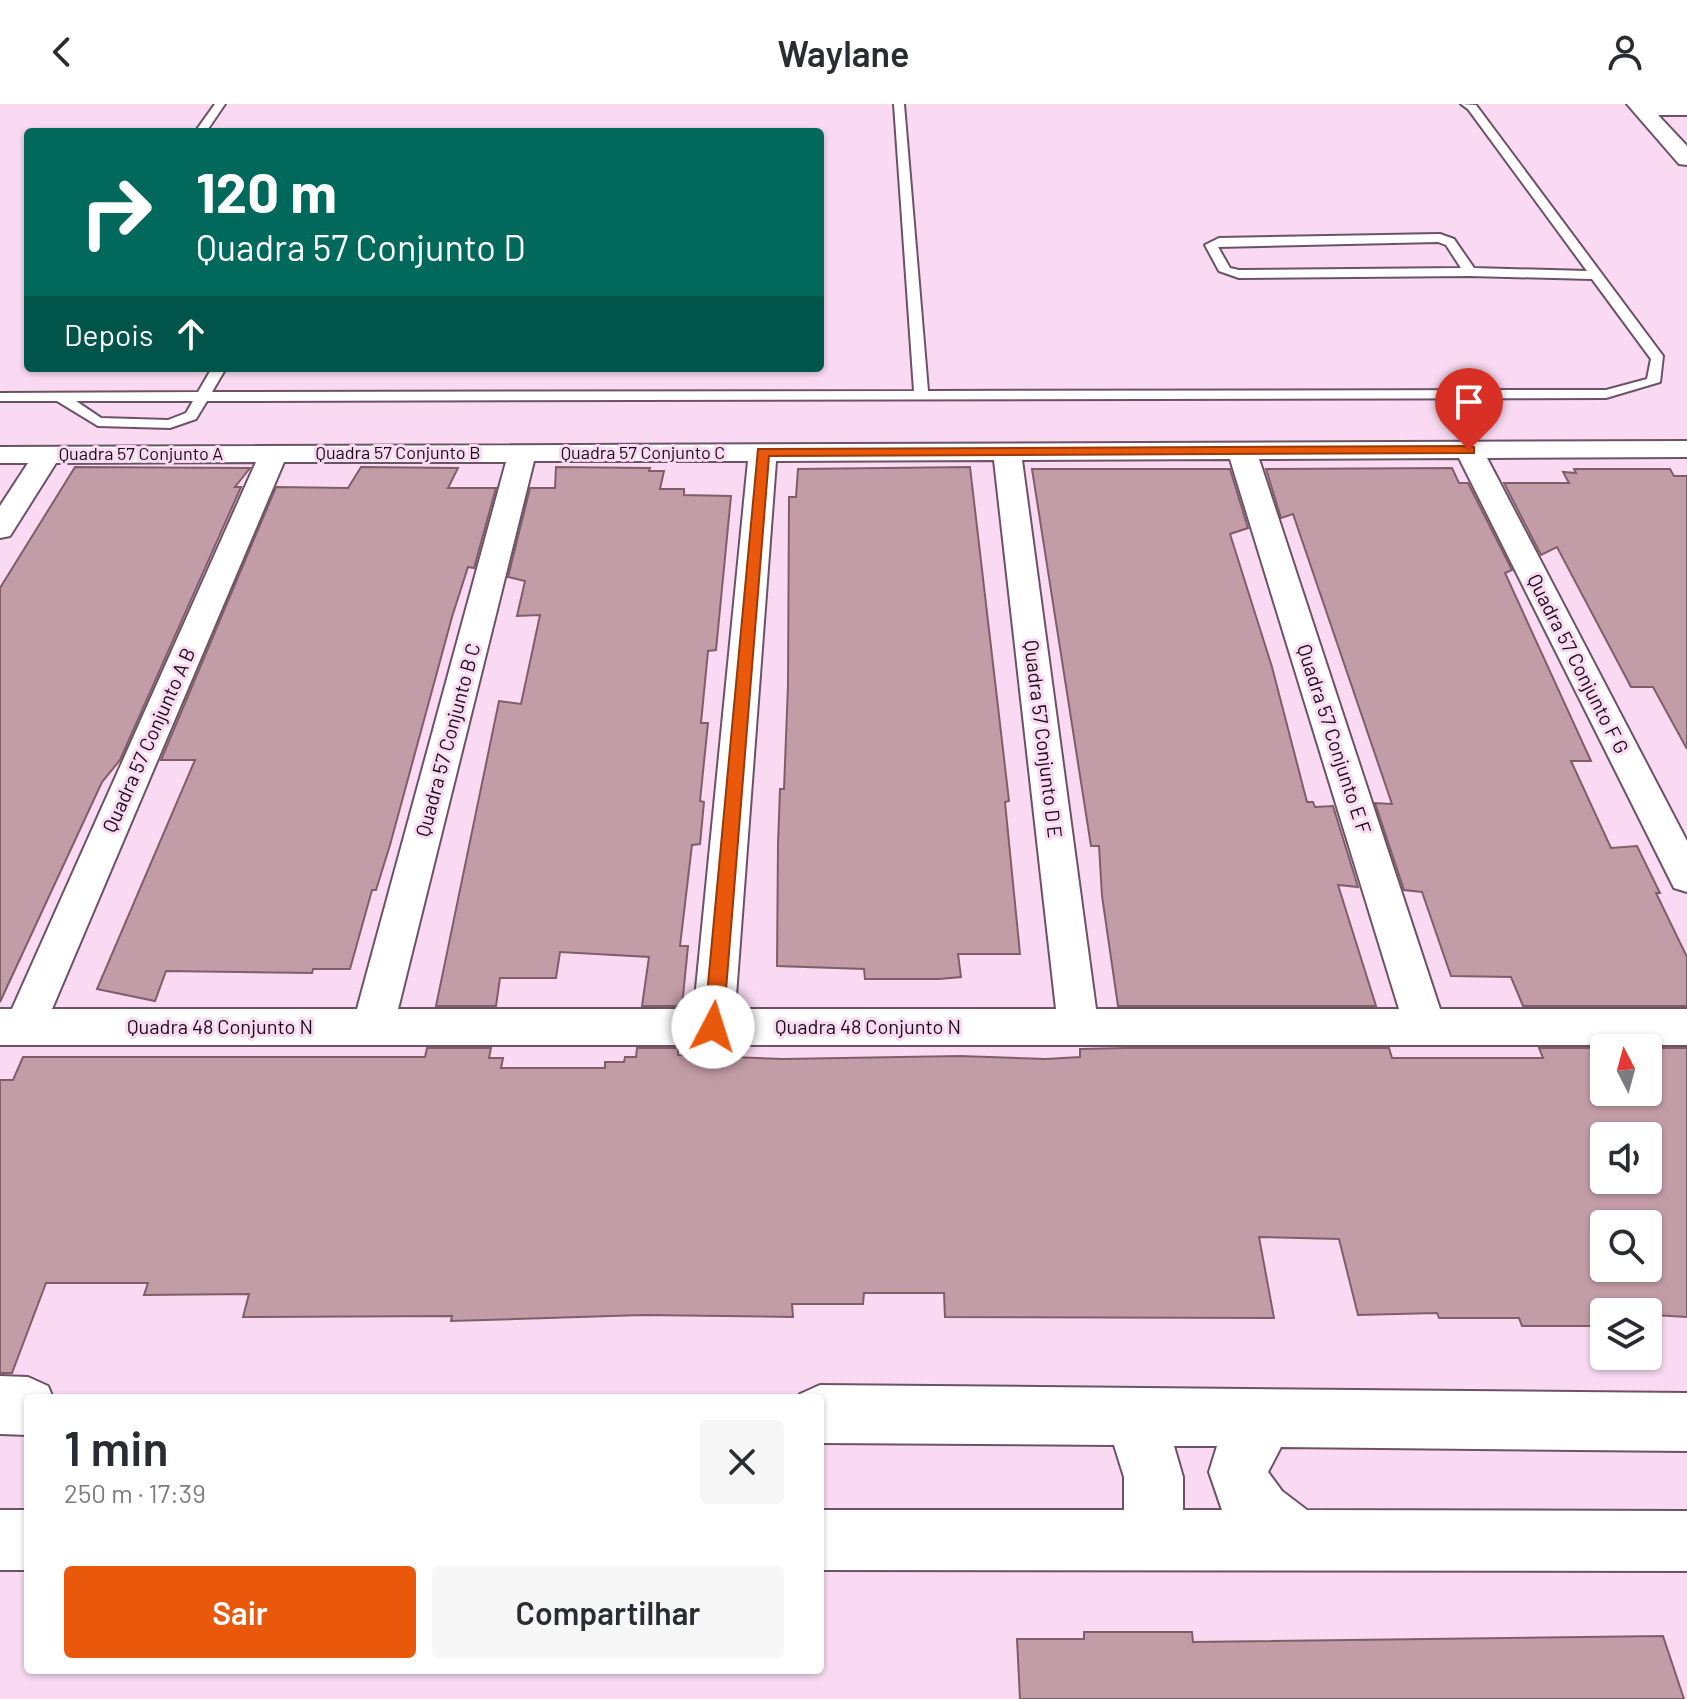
<!DOCTYPE html>
<html lang="pt">
<meta charset="utf-8">
<style>
body{margin:0;font-family:Barlow,sans-serif;background:#f7f7f7;color:#2b2b33;height:100vh;display:flex;flex-direction:column;font-size:30px;white-space:nowrap}
*{box-sizing:border-box;margin:0}
p{font-size:26px;color:#7c7c81}
.icon{flex:none;width:44px;height:44px;fill:none;stroke:currentColor;stroke-width:2;stroke-linecap:round;stroke-linejoin:round}
.map{position:relative;flex:1;overflow:hidden}
.drawer{position:absolute;left:24px;top:1290px;width:800px;height:280px;display:flex;flex-direction:column;background:#fff;border-radius:8px;box-shadow:0 2px 6px #0004}
.drawer>*{flex:none}
.guide{position:absolute;left:24px;top:24px;width:800px;height:244px;border-radius:8px;box-shadow:0 2px 6px #0004;background:#00695c;color:#fff;overflow:hidden}
.needle{width:52px;rotate:354deg}
.buttons{position:absolute;left:1590px;top:930px;display:grid;gap:16px}
.buttons a{display:grid;place-items:center;width:72px;height:72px;border-radius:8px;background:#fff;box-shadow:0 2px 6px #0004;font-size:40px}
.pin{position:absolute;display:grid;place-items:center;width:68px;height:68px;color:#fff;margin:-82px -34px;border-radius:50% 50% 50% 0;rotate:-45deg;box-shadow:0 0 8px #0007}
.pin .icon{rotate:45deg}
.me{position:absolute;width:88px;margin:-44px;rotate:5deg;stroke-linejoin:round;filter:drop-shadow(0 0 6px #0008)}
.turn{display:flex;align-items:center;gap:28px;height:168px;padding:0 40px;font-size:36px}
.turn .icon{width:104px;height:104px;stroke-width:2.5}
.turn b{display:block;font-size:56px;line-height:68px}
.then{display:flex;align-items:center;height:76px;padding:0 40px;background:#0003;gap:16px;font-size:30px}
.round{display:grid;place-items:center;flex:none;width:84px;height:84px;border-radius:8px;background:#f7f7f7}
.summary{display:flex;align-items:center;justify-content:space-between;height:136px;padding:0 40px}
h1{font-size:48px;font-weight:600;line-height:60px}
.primary-button{display:flex;gap:16px;margin-top:auto;padding:16px 40px}
.primary-button a{flex:1;height:92px;border-radius:8px;background:#ea580c;color:#fff;font-size:32px;font-weight:600;line-height:92px;text-align:center}
.primary-button a+a{background:#f7f7f7;color:#2b2b33}
header{display:flex;justify-content:space-between;align-items:center;height:104px;padding:0 40px;background:#fff;font-size:36px;font-weight:600}
.map>svg:first-child{display:block}
.building{fill:#c29ca6;stroke:#815e67;stroke-width:2;fill-rule:evenodd}
.lines{fill:none;stroke-linecap:round;stroke-linejoin:round}
.service-casing{stroke:#6c5267;stroke-width:4}
.minor-casing{stroke:#6c5267;stroke-width:4}
.tertiary-casing{stroke:#6c5267;stroke-width:4}
.service{fill:#fff;fill-rule:evenodd}
.minor{fill:#fff;fill-rule:evenodd}
.tertiary{fill:#fff;fill-rule:evenodd}
.route{fill:#ea580c;stroke:#983908;stroke-width:2}
.labels{text-anchor:middle;stroke-width:6;stroke-linejoin:round;paint-order:stroke}
.far-street-label{font-size:18px;fill:#190e17;stroke:#f9daf2}
.street-label{font-size:20px;fill:#190e17;stroke:#f9daf2}
</style>
<header><svg class="icon" aria-label="back" viewBox="0 0 24 24"><path d="M15 5l-7 7 7 7"/></svg>Waylane<svg class="icon" aria-label="person" viewBox="0 0 24 24"><circle cx="12" cy="8" r="4"/><path d="M4 21q1-7 8-7t8 7"/></svg></header>
<div class="map">
<svg width="1687" height="1595" viewBox="0 0 1687 1595">
<rect width="100%" height="100%" fill="#f9daf2"/>
<g class="building">
<path d="M 75,363 L 250,364 L 235,383 L 241,383 L 120,656 L 102,678 L 0,898 L 0,484 Z"/>
<path d="M 361,363 L 458,364 L 448,384 L 496,384 L 474,464 L 468,463 L 452,513 L 390,741 L 376,786 L 372,786 L 350,865 L 313,865 L 312,869 L 166,867 L 155,897 L 97,885 L 195,656 L 161,656 L 276,383 L 348,384 Z"/>
<path d="M 556,363 L 650,364 L 649,367 L 664,367 L 660,385 L 684,385 L 684,391 L 731,392 L 716,546 L 708,547 L 701,619 L 708,619 L 700,697 L 704,698 L 700,740 L 692,741 L 680,842 L 688,842 L 682,902 L 642,902 L 649,853 L 560,848 L 556,874 L 500,874 L 496,902 L 436,902 L 499,597 L 521,600 L 540,511 L 517,512 L 525,477 L 508,473 L 530,384 L 555,384 Z"/>
<path d="M 970,363 L 1009,697 L 1005,698 L 1020,850 L 958,850 L 961,873 L 939,875 L 865,875 L 864,865 L 777,862 L 778,740 L 780,685 L 784,685 L 788,581 L 789,393 L 796,393 L 798,365 Z"/>
<path d="M 1452,364 L 1459,379 L 1468,379 L 1512,466 L 1505,469 L 1591,657 L 1571,657 L 1611,744 L 1637,742 L 1660,789 L 1656,789 L 1687,853 L 1687,902 L 1523,902 L 1511,873 L 1451,872 L 1422,788 L 1404,786 L 1375,699 L 1392,700 L 1293,410 L 1281,414 L 1266,365 Z"/>
<path d="M 1032,365 L 1230,365 L 1248,424 L 1230,430 L 1272,563 L 1307,698 L 1313,698 L 1315,703 L 1333,702 L 1358,783 L 1338,781 L 1376,902 L 1118,902 L 1102,792 L 1099,742 L 1091,742 Z"/>
<path d="M 1574,365 L 1670,365 L 1674,372 L 1687,372 L 1687,645 L 1653,583 L 1631,583 L 1557,443 L 1541,451 L 1504,379 L 1569,379 L 1563,368 L 1576,369 Z"/>
<path d="M 427,944 L 491,944 L 489,954 L 503,954 L 501,964 L 605,964 L 605,958 L 624,958 L 625,953 L 636,953 L 637,944 L 678,944 L 678,951 L 783,955 L 960,952 L 1046,955 L 1080,953 L 1080,945 L 1125,944 L 1389,944 L 1392,954 L 1543,954 L 1539,944 L 1604,944 L 1604,988 L 1648,988 L 1648,944 L 1687,944 L 1687,1213 L 1604,1208 L 1604,1222 L 1522,1222 L 1519,1214 L 1439,1214 L 1437,1209 L 1358,1211 L 1339,1135 L 1259,1133 L 1274,1214 L 945,1213 L 944,1189 L 864,1189 L 863,1200 L 792,1200 L 793,1213 L 643,1211 L 451,1217 L 452,1212 L 243,1213 L 249,1190 L 144,1191 L 148,1179 L 46,1179 L 12,1269 L 0,1269 L 0,976 L 13,976 L 23,953 L 425,953 ZM 1604,1032 L 1648,1032 L 1648,1076 L 1604,1076 ZM 1604,1120 L 1648,1120 L 1648,1164 L 1604,1164 Z"/>
<path d="M 1084,1528 L 1192,1528 L 1193,1538 L 1663,1532 L 1684,1595 L 1020,1595 L 1017,1535 L 1084,1535 Z"/>
</g>
<g class="lines">
<defs>
<g id="service">
<path d="M 215,0 L 225,0 L 206,28 L 195,28 Z"/>
<path d="M 894,0 L 904,0 L 928,287 L 1606,286 L 1647,275 L 1651,255 L 1592,175 L 1470,172 L 1239,174 L 1219,167 L 1205,141 L 1219,134 L 1440,130 L 1454,135 L 1474,164 L 1587,167 L 1468,5 L 1461,0 L 1476,1 L 1663,252 L 1660,278 L 1606,294 L 207,297 L 196,315 L 170,324 L 98,322 L 57,297 L 0,297 L 0,289 L 198,288 L 212,264 L 226,264 L 212,288 L 914,287 ZM 1438,138 L 1446,141 L 1461,164 L 1239,166 L 1230,164 L 1218,143 ZM 76,297 L 193,297 L 186,309 L 168,316 L 101,314 Z"/>
</g>
<g id="minor">
<path d="M 1627,0 L 1687,0 L 1687,11 L 1658,11 L 1687,42 L 1687,61 L 1679,60 Z"/>
<path d="M 1687,337 L 1687,353 L 1487,354 L 1687,737 L 1687,788 L 1674,784 L 1459,354 L 1259,355 L 1440,905 L 1687,905 L 1687,941 L 0,941 L 0,905 L 12,905 L 256,358 L 56,359 L 10,432 L 0,434 L 0,402 L 28,359 L 0,359 L 0,343 ZM 1230,355 L 1399,905 L 1096,905 L 1022,356 ZM 994,356 L 1056,905 L 735,905 L 776,357 ZM 534,357 L 748,357 L 694,905 L 398,905 ZM 284,358 L 506,358 L 357,905 L 52,905 Z"/>
</g>
<g id="tertiary">
<path d="M 0,1272 L 28,1273 L 48,1282 L 53,1294 L 28,1294 L 28,1331 L 0,1330 Z"/>
<path d="M 820,1281 L 1687,1289 L 1687,1347 L 1281,1343 L 1268,1368 L 1282,1387 L 1307,1406 L 1687,1407 L 1687,1467 L 820,1466 L 820,1406 L 1124,1406 L 1124,1373 L 1114,1341 L 820,1339 L 820,1294 L 798,1294 L 800,1290 ZM 1174,1342 L 1217,1342 L 1209,1368 L 1222,1406 L 1183,1406 L 1183,1373 Z"/>
<rect x="0" y="1406" width="28" height="60"/>
</g>
</defs>
<use href="#service" class="service-casing"/>
<use href="#minor" class="minor-casing"/>
<use href="#tertiary" class="tertiary-casing"/>
<use href="#service" class="service"/>
<use href="#minor" class="minor"/>
<use href="#tertiary" class="tertiary"/>
</g>
<path class="route" d="M 1469,342 L 1474,343 L 1474,349 L 769,352 L 723,923 L 713,931 L 706,929 L 704,923 L 758,345 Z"/>
<g class="labels">
<g class="far-street-label">
<text x="398" y="355">Quadra 57 Conjunto B</text>
<text x="643" y="355">Quadra 57 Conjunto C</text>
<text x="141" y="356">Quadra 57 Conjunto A</text>
</g>
<g class="street-label">
<text transform="translate(1578 560) rotate(63)" y="7">Quadra 57 Conjunto F G</text>
<text transform="translate(1043 635) rotate(83)" y="7">Quadra 57 Conjunto D E</text>
<text transform="translate(1334 635) rotate(72)" y="7">Quadra 57 Conjunto E F</text>
<text transform="translate(149 636) rotate(-66)" y="7">Quadra 57 Conjunto A B</text>
<text transform="translate(448 636) rotate(-75)" y="7">Quadra 57 Conjunto B C</text>
<text x="220" y="930">Quadra 48 Conjunto N</text>
<text x="868" y="930">Quadra 48 Conjunto N</text>
</g>
</g>
</svg>
<div class="buttons">
<a><svg class="needle" viewBox="-14 -14 28 28"><path d="M0-13l5 13h-10z" fill="#e53935"/><path d="M0 13l5-13h-10z" fill="#7c7c81"/></svg></a>
<a><svg class="icon" aria-label="sound" viewBox="0 0 24 24"><path d="M4 9h4l5-4v14l-5-4H4zM17 9q2 3 0 6"/></svg></a>
<a><svg class="icon" aria-label="search" viewBox="0 0 24 24"><circle cx="10" cy="10" r="6"/><path d="M15 15l6 6"/></svg></a>
<a><svg class="icon" aria-label="layers" viewBox="0 0 24 24"><path d="M12 4l9 5-9 5-9-5zM3 14l9 5 9-5"/></svg></a>
</div>
<div class="pin" style="left:1469px;top:346px;background:#d93025"><svg class="icon" aria-label="arrive" viewBox="0 0 24 24"><path d="M6 21V4h12l-3 4 3 4H6"/></svg></div>
<svg class="me" style="left:713px;top:923px" viewBox="-20 -20 40 40"><circle r="19" fill="#fff"/><path d="M0-13L10 11 0 6-10 11z" fill="#ea580c"/></svg>
<div class="guide">
<div class="turn"><svg class="icon" aria-label="right" viewBox="0 0 24 24"><path d="M7 20v-9h11M14 6l5 5-5 5"/></svg><div><b>120 m</b>Quadra 57 Conjunto D</div></div>
<div class="then">Depois<svg class="icon" aria-label="ahead" viewBox="0 0 24 24"><path d="M12 20V5M6 11l6-6 6 6"/></svg></div>
</div>
<section class="drawer">
<div class="summary"><div><h1>1 min</h1><p>250 m · 17:39</p></div><a class="round"><svg class="icon" aria-label="close" viewBox="0 0 24 24"><path d="M6 6l12 12M18 6L6 18"/></svg></a></div>
<div class="primary-button"><a>Sair</a><a>Compartilhar</a></div>
</section>
</div>
